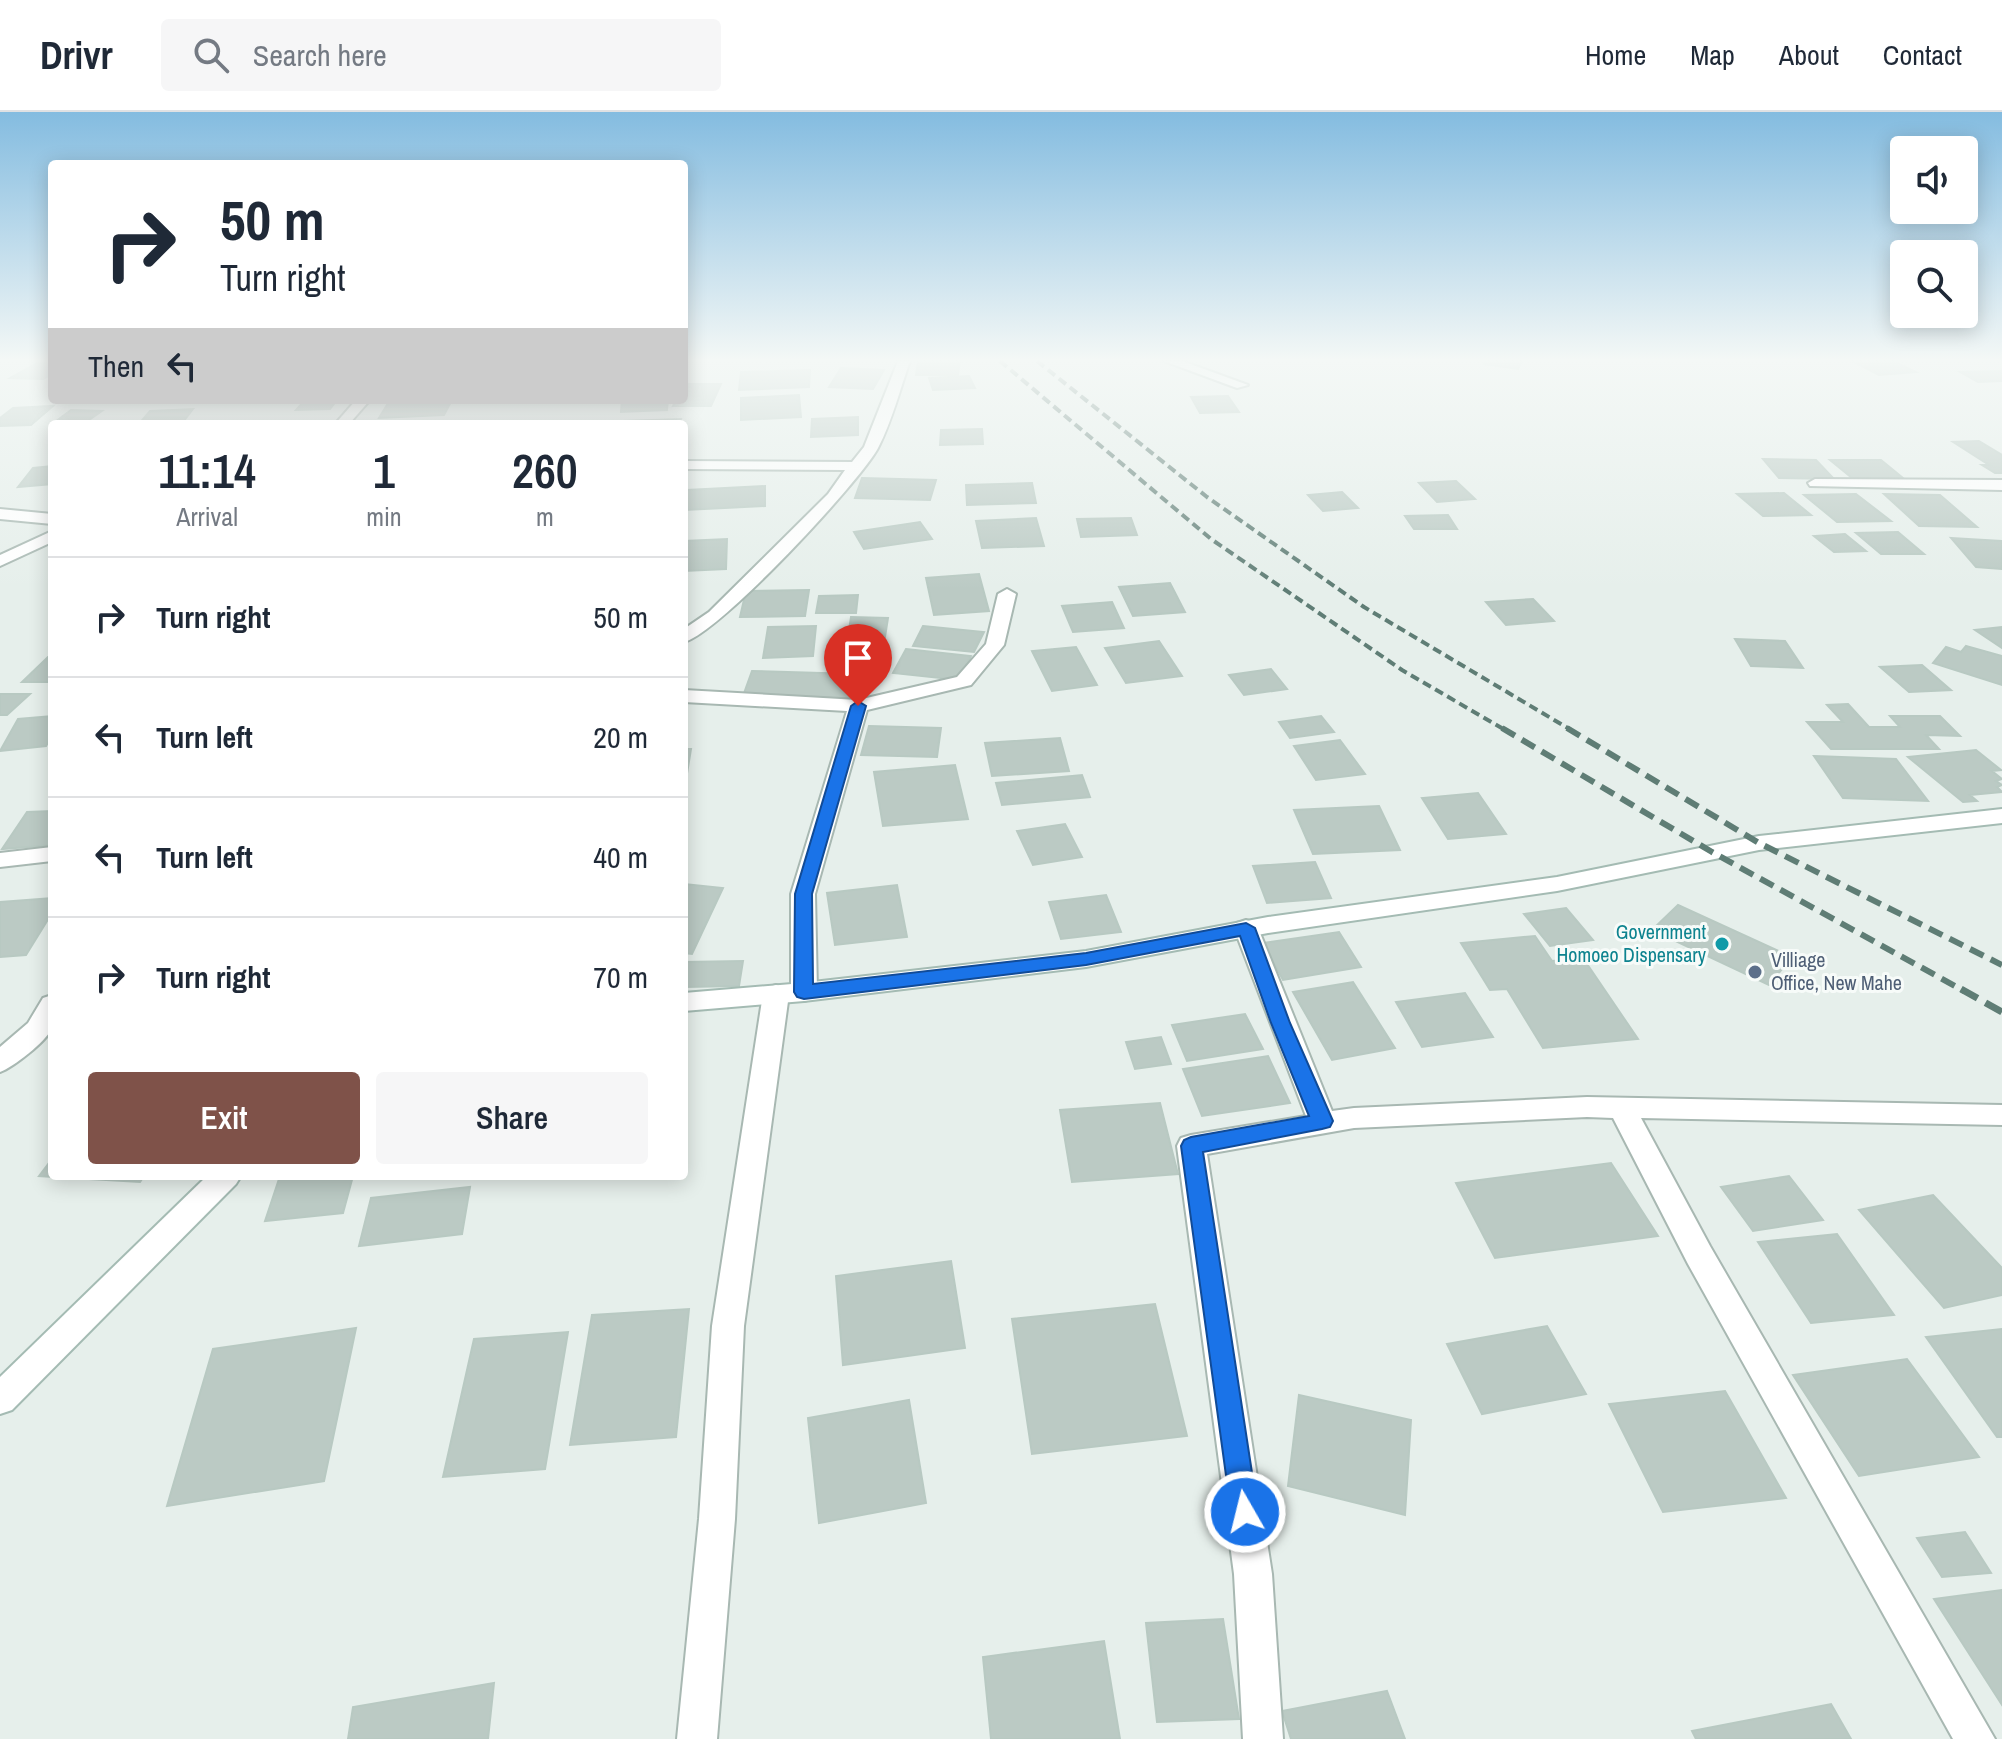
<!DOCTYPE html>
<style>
body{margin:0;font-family:"Archivo Narrow",sans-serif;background:#f6f6f7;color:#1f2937;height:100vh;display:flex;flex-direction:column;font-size:30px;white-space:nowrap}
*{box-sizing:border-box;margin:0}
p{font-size:26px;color:#747a83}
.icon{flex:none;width:44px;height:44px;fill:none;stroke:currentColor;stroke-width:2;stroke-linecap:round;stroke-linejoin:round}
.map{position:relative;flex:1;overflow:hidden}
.details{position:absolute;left:48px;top:308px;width:640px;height:760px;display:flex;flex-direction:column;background:#fff;border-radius:8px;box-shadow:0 4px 20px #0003}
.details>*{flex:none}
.top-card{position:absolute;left:48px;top:48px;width:640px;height:244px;border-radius:8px;box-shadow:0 4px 20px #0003;background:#fff;color:#1f2937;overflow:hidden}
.buttons{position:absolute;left:1890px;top:24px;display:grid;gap:16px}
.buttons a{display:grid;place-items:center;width:88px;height:88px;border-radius:8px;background:#fff;box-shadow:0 4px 20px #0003;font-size:40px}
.pin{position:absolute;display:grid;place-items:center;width:68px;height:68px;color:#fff;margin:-82px -34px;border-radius:50% 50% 50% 0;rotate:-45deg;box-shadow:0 0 8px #0007}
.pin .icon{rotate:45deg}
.me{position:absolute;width:88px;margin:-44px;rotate:352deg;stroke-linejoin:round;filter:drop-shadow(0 0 6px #0008)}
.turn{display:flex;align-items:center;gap:28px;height:168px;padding:0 40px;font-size:36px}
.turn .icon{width:104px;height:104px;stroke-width:2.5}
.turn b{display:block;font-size:56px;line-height:68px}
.then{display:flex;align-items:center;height:76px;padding:0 40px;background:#0003;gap:16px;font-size:30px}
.eta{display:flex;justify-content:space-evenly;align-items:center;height:136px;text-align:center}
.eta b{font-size:48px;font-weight:600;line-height:56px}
.primary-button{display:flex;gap:16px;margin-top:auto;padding:16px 40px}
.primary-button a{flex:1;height:92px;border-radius:8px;background:#7f5249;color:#fff;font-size:32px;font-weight:600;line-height:92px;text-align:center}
.primary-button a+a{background:#f6f6f7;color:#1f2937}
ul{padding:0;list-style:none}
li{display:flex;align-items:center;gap:24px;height:120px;padding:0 40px;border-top:2px solid #e0e1e3}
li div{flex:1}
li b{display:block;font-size:30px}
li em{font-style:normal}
header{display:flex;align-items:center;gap:48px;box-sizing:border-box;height:112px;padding:0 40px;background:#fff;border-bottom:2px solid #e0e1e3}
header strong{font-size:38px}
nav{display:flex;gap:44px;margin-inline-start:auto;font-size:28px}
.search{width:560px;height:72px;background:#f6f6f7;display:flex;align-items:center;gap:20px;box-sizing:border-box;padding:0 28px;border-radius:8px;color:#747a83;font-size:30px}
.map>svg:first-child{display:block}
.building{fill:#bbcac4;stroke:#b8c9c2;stroke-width:2}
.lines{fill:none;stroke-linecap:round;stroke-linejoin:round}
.street-casing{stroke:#a8b8b2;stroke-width:4}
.secondary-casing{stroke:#a4bbb3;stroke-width:4}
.street{fill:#fff;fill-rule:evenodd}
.secondary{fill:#fff;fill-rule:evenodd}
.rail-far2{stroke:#5f7d75;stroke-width:4;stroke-dasharray:9 5;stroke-linecap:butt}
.rail-far1{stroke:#5f7d75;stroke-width:6;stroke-dasharray:15 8;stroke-linecap:butt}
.rail{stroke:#5f7d75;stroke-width:7;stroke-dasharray:19 9;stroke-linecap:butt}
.route{fill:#1a73e8;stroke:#114b97;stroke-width:2}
.culture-dot{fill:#0f9aa8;stroke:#f7fbf9;stroke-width:3}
.service-dot{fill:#5c6f8a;stroke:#f7fbf9;stroke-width:3}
.labels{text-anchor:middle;stroke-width:6;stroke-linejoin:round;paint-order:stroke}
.culture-label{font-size:20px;fill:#0d838f;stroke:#f7fbf9;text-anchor:end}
.service-label{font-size:20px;fill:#4e5e75;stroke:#f7fbf9;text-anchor:start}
</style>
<header>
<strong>Drivr</strong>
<div class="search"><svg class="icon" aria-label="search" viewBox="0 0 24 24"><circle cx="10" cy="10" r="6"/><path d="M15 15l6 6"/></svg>Search here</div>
<nav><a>Home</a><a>Map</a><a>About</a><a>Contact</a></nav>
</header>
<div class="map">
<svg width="2002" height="1627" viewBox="0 0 2002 1627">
<rect width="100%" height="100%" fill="#e6efeb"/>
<g class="building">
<path d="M 918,249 L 960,249 L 958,263 L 916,263 Z"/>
<path d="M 1486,249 L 1522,249 L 1518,257 L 1484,252 Z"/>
<path d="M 1852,249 L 1893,249 L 1916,260 L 1879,263 Z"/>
<path d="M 37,251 L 52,251 L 52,262 L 43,267 L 10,266 Z"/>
<path d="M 841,256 L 884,258 L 873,277 L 829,275 Z"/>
<path d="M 810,258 L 809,275 L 739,278 L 741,260 Z"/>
<path d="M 2002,259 L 2002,269 L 1978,270 L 1960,260 Z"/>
<path d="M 969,264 L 975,276 L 933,278 L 929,266 Z"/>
<path d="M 684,272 L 721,272 L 711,294 L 673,294 L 676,288 L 684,288 Z"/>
<path d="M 799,283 L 801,305 L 741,308 L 741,286 Z"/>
<path d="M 1228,284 L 1239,300 L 1200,301 L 1191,285 Z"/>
<path d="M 305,288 L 337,288 L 330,297 L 296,298 Z"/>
<path d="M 390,288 L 452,288 L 444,303 L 379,306 Z"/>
<path d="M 622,288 L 668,288 L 667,298 L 621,300 Z"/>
<path d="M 53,294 L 31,313 L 0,314 L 0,306 L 13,296 Z"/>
<path d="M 193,297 L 183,310 L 139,312 L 150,299 Z"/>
<path d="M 71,298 L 102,299 L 86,310 L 55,310 Z"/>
<path d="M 858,305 L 858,323 L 811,325 L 812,307 Z"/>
<path d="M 681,307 L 679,312 L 621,312 L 623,309 Z"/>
<path d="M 982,317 L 983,332 L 940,333 L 941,318 Z"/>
<path d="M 1979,329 L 2002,343 L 2002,361 L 1995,361 L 1982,353 L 1989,353 L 1953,330 Z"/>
<path d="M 1763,347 L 1816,348 L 1834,367 L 1779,366 Z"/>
<path d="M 1830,348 L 1881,348 L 1903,366 L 1852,366 Z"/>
<path d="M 52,354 L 52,372 L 18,375 L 33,356 Z"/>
<path d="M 862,366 L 936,368 L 930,388 L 855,386 Z"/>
<path d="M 1456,369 L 1475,387 L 1437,390 L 1419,371 Z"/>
<path d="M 1032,371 L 1036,391 L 967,393 L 966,373 Z"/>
<path d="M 765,374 L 765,394 L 685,398 L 687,378 Z"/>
<path d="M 1342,380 L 1358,396 L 1323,399 L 1308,383 Z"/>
<path d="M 1784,381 L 1811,403 L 1763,404 L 1737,382 Z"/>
<path d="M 1856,382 L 1891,409 L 1837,410 L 1804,383 Z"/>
<path d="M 1884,382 L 1940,383 L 1977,415 L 1919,414 Z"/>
<path d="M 1448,403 L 1457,417 L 1414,417 L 1405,404 Z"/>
<path d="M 1036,406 L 1044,434 L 982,436 L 976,409 Z"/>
<path d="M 1131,406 L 1137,423 L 1081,425 L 1077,407 Z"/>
<path d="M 920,410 L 932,427 L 864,437 L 854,420 Z"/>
<path d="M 1898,420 L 1924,442 L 1881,442 L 1856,421 Z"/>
<path d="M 1845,422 L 1866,439 L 1834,440 L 1814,424 Z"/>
<path d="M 1951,426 L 2002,429 L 2002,457 L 1976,455 Z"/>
<path d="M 727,427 L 726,457 L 684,459 L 684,429 Z"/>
<path d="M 979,462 L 989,499 L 934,503 L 926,466 Z"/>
<path d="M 1170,471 L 1185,500 L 1133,504 L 1119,475 Z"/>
<path d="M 809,478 L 805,504 L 740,505 L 746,479 Z"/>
<path d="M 858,483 L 856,501 L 816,501 L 819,484 Z"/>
<path d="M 1533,487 L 1554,509 L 1506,513 L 1486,490 Z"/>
<path d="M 1112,490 L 1124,516 L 1073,520 L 1062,494 Z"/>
<path d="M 851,505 L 888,506 L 885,525 L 848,525 Z"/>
<path d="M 816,514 L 813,544 L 763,546 L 768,515 Z"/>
<path d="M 923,514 L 984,520 L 974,540 L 913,534 Z"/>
<path d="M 2002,515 L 2002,536 L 1975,518 Z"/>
<path d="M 1735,527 L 1785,529 L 1803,556 L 1751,554 Z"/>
<path d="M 1159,529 L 1182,564 L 1126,571 L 1105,536 Z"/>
<path d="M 1966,534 L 2002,544 L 2002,573 L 1933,551 L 1946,535 L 1961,540 Z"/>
<path d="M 1076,535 L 1097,573 L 1052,579 L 1032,539 Z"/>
<path d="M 906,537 L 971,544 L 959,568 L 893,561 Z"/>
<path d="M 48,545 L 52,545 L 52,570 L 22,570 Z"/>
<path d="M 1922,553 L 1951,578 L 1909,580 L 1880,555 Z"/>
<path d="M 1271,557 L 1287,577 L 1244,583 L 1229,563 Z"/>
<path d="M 752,559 L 855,562 L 850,587 L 743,584 Z"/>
<path d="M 0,582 L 30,582 L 7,603 L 0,603 Z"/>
<path d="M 1848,592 L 1869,615 L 1900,615 L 1890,604 L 1940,604 L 1960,624 L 1926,623 L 1939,637 L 1831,637 L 1807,610 L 1843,610 L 1827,593 Z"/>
<path d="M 52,604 L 52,624 L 46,634 L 0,639 L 18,607 Z"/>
<path d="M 1321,604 L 1334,620 L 1290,626 L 1279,610 Z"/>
<path d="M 869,614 L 941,616 L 937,645 L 861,643 Z"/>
<path d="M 1060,626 L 1069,659 L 992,664 L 985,631 Z"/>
<path d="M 1340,628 L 1365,662 L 1316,668 L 1294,634 Z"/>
<path d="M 684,637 L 691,637 L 684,680 Z"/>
<path d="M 1976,638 L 2001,658 L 1992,659 L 2002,667 L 1996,669 L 2002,673 L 1997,675 L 2002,680 L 1970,683 L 1977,689 L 1963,690 L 1908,645 Z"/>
<path d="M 1814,644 L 1896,647 L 1928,689 L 1843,686 Z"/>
<path d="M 955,653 L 968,707 L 883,714 L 874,660 Z"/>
<path d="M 1082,663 L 1090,685 L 1002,693 L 996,671 Z"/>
<path d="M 1478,681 L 1506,722 L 1448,727 L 1422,686 Z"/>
<path d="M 1379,694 L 1400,738 L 1313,742 L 1294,698 Z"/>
<path d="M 52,699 L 52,733 L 2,737 L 27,700 Z"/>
<path d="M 1065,712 L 1082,745 L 1033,753 L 1017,719 Z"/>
<path d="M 1315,750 L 1331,786 L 1267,791 L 1253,754 Z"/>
<path d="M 684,772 L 723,776 L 692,842 L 684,841 Z"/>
<path d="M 897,773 L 907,825 L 835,833 L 827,781 Z"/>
<path d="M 1106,783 L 1121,820 L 1061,827 L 1049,790 Z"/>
<path d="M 52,786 L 52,801 L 26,843 L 0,845 L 0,790 Z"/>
<path d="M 1678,793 L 1792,845 L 1769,873 L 1652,818 Z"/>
<path d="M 1566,796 L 1593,828 L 1550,834 L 1524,802 Z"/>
<path d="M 1339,820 L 1361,855 L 1283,868 L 1263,831 Z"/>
<path d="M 1535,824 L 1552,849 L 1583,846 L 1638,927 L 1543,936 L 1507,877 L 1490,878 L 1461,831 Z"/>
<path d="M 743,849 L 739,874 L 684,875 L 684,850 Z"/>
<path d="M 1353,870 L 1395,936 L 1332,948 L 1293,880 Z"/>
<path d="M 1465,881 L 1493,925 L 1422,935 L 1396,890 Z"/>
<path d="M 1245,902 L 1263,937 L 1187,949 L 1172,913 Z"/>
<path d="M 1161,925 L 1171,952 L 1135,957 L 1126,930 Z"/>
<path d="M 1268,944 L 1290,991 L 1202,1004 L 1183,957 Z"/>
<path d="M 1160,991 L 1178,1062 L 1072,1070 L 1060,998 Z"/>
<path d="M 52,1047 L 52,1064 L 144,1064 L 140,1070 L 39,1064 Z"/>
<path d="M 1611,1051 L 1658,1124 L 1495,1146 L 1456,1071 Z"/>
<path d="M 280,1064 L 353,1064 L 343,1101 L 265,1109 Z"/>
<path d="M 1789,1064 L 1823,1108 L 1753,1119 L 1721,1075 Z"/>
<path d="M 470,1075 L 462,1122 L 359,1134 L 371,1086 Z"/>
<path d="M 1933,1083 L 2002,1156 L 2002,1183 L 1944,1196 L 1859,1098 Z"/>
<path d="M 1837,1122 L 1894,1203 L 1811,1211 L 1758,1130 Z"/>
<path d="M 951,1149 L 965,1236 L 843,1253 L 836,1164 Z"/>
<path d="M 1155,1192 L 1187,1324 L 1032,1342 L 1012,1207 Z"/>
<path d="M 689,1197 L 676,1325 L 570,1333 L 592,1203 Z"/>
<path d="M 1547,1214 L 1586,1282 L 1482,1302 L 1447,1232 Z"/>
<path d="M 356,1216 L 324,1369 L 167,1394 L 213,1237 Z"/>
<path d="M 2002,1217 L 2002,1325 L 1997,1325 L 1926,1225 Z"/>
<path d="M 568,1220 L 545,1357 L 443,1365 L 474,1227 Z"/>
<path d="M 1907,1247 L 1979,1345 L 1859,1364 L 1793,1263 Z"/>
<path d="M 1725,1279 L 1786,1386 L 1663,1400 L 1609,1292 Z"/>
<path d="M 1299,1283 L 1411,1308 L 1405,1403 L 1288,1374 Z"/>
<path d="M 909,1288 L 926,1391 L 819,1411 L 808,1306 Z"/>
<path d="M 1965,1420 L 1991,1461 L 1942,1465 L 1917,1426 Z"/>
<path d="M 2002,1478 L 2002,1593 L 1934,1487 Z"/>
<path d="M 1223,1507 L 1239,1607 L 1157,1610 L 1146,1511 Z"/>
<path d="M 1104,1529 L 1120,1627 L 991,1627 L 983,1545 Z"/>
<path d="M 494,1571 L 488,1627 L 348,1627 L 353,1595 Z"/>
<path d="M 1387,1579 L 1405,1627 L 1291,1627 L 1282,1599 Z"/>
<path d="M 1831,1592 L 1851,1627 L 1696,1627 L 1692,1619 Z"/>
</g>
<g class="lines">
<defs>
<g id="street">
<path d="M 898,249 L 910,249 C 900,277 892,309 878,336 C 860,370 718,522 684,530 L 684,517 L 709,500 L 828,382 L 845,358 L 684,357 L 684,349 L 852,350 L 864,335 Z"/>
<path d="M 1164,249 L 1182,249 L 1248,273 L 1237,276 Z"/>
<path d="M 356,288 L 370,288 L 349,312 L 335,312 Z"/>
<path d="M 1815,367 L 2002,368 L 2002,378 L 1810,374 L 1808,371 Z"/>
<path d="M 0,397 L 52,402 L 52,412 L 0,407 Z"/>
<path d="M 52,419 L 52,430 L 0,454 L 0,443 Z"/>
<path d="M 1007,477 L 1016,482 L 1004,533 L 971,573 L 867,598 L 815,782 L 817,880 L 813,886 L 804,889 L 795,886 L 791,880 L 791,782 L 847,599 L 684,590 L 684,578 L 858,588 L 957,565 L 986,532 L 998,482 Z"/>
<path d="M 52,735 L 52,749 L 0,755 L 0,741 Z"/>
<path d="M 1246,808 L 1255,811 L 1258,816 L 1332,999 L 1354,996 L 1587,985 L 2002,993 L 2002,1013 L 1641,1006 L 1710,1134 L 1995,1627 L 1953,1627 L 1688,1152 L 1613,1006 L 1587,1005 L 1354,1016 L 1207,1042 L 1272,1462 L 1283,1627 L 1243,1627 L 1234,1462 L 1177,1034 L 1181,1026 L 1191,1023 L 1306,1004 L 1234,816 L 1237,811 Z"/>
<path d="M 776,873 L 785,876 L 789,882 L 744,1214 L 735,1407 L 717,1627 L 677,1627 L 699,1407 L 712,1214 L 763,882 L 767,876 Z"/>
<path d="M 52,883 C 52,893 54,908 51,917 C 47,929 12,956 0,960 L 0,935 L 28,911 L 43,886 Z"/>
</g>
<g id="secondary">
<path d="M 2002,697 L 2002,711 L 1759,738 L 1557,779 L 1268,821 L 1086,855 L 804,889 L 684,899 L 684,881 L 804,871 L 1086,839 L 1268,805 L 1557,765 L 1759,724 Z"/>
<path d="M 207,1064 L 241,1064 L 236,1072 L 12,1298 L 0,1302 L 0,1265 Z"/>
</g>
</defs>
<use href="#street" class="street-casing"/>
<use href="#secondary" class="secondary-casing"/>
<use href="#street" class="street"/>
<use href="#secondary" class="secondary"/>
<g class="rail-far2">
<path d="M 1000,249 L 1211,427 L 1402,558 L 1505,618"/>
<path d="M 1037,249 L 1207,385 L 1364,495 L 1571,618"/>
</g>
<g class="rail-far1">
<path d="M 1502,616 L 1712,740 L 1964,879"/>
<path d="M 1567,616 L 1759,731 L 2002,853"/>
</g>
<path class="rail" d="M 1961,877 L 2002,900"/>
</g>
<linearGradient id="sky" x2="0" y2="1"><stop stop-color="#84bce0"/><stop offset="0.52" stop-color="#f4f8f6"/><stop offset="1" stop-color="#f4f8f6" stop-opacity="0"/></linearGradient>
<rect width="2002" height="477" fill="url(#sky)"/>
<path class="route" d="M 858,589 L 866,594 L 812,782 L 813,872 L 1086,841 L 1246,811 L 1255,816 L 1290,911 L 1333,1009 L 1330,1015 L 1322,1017 L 1203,1040 L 1258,1400 L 1254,1410 L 1245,1414 L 1235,1410 L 1231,1400 L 1181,1034 L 1184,1028 L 1191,1025 L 1309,1004 L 1271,911 L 1240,824 L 1086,853 L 804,887 L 797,885 L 794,880 L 795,782 L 851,594 Z"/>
<circle class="culture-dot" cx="1722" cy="832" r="8"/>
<circle class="service-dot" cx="1755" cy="860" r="8"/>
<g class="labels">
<g class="culture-label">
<text x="1706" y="827">Government<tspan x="1706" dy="23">Homoeo Dispensary</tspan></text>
</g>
<g class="service-label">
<text x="1771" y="855">Villiage<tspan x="1771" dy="23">Office, New Mahe</tspan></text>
</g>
</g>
</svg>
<div class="buttons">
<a><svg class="icon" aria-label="sound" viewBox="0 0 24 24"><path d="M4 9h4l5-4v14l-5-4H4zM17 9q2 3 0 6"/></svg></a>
<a><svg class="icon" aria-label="search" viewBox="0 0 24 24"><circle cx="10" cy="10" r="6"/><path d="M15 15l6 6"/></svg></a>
</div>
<div class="pin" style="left:858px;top:594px;background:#d93025"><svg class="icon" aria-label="arrive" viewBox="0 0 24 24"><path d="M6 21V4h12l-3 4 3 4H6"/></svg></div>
<svg class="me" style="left:1245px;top:1400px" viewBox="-20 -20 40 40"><circle r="17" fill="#1a73e8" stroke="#fff" stroke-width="3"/><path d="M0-11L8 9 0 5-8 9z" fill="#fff"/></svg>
<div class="top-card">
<div class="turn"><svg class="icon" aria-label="right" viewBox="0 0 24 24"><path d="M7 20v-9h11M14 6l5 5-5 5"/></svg><div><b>50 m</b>Turn right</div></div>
<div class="then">Then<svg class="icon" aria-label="left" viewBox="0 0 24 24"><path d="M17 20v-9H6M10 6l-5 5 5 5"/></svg></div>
</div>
<section class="details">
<div class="eta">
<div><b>11:14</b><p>Arrival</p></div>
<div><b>1</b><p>min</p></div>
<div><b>260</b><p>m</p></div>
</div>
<ul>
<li><svg class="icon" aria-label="right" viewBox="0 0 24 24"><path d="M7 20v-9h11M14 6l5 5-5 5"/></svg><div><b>Turn right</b></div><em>50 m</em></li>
<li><svg class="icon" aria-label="left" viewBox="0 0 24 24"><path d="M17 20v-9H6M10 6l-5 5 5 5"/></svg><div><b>Turn left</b></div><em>20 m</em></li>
<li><svg class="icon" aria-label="left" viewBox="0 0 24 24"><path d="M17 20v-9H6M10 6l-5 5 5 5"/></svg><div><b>Turn left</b></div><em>40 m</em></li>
<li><svg class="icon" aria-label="right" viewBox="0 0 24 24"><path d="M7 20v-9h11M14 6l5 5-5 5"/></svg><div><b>Turn right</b></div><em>70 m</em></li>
</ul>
<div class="primary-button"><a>Exit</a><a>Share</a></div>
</section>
</div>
